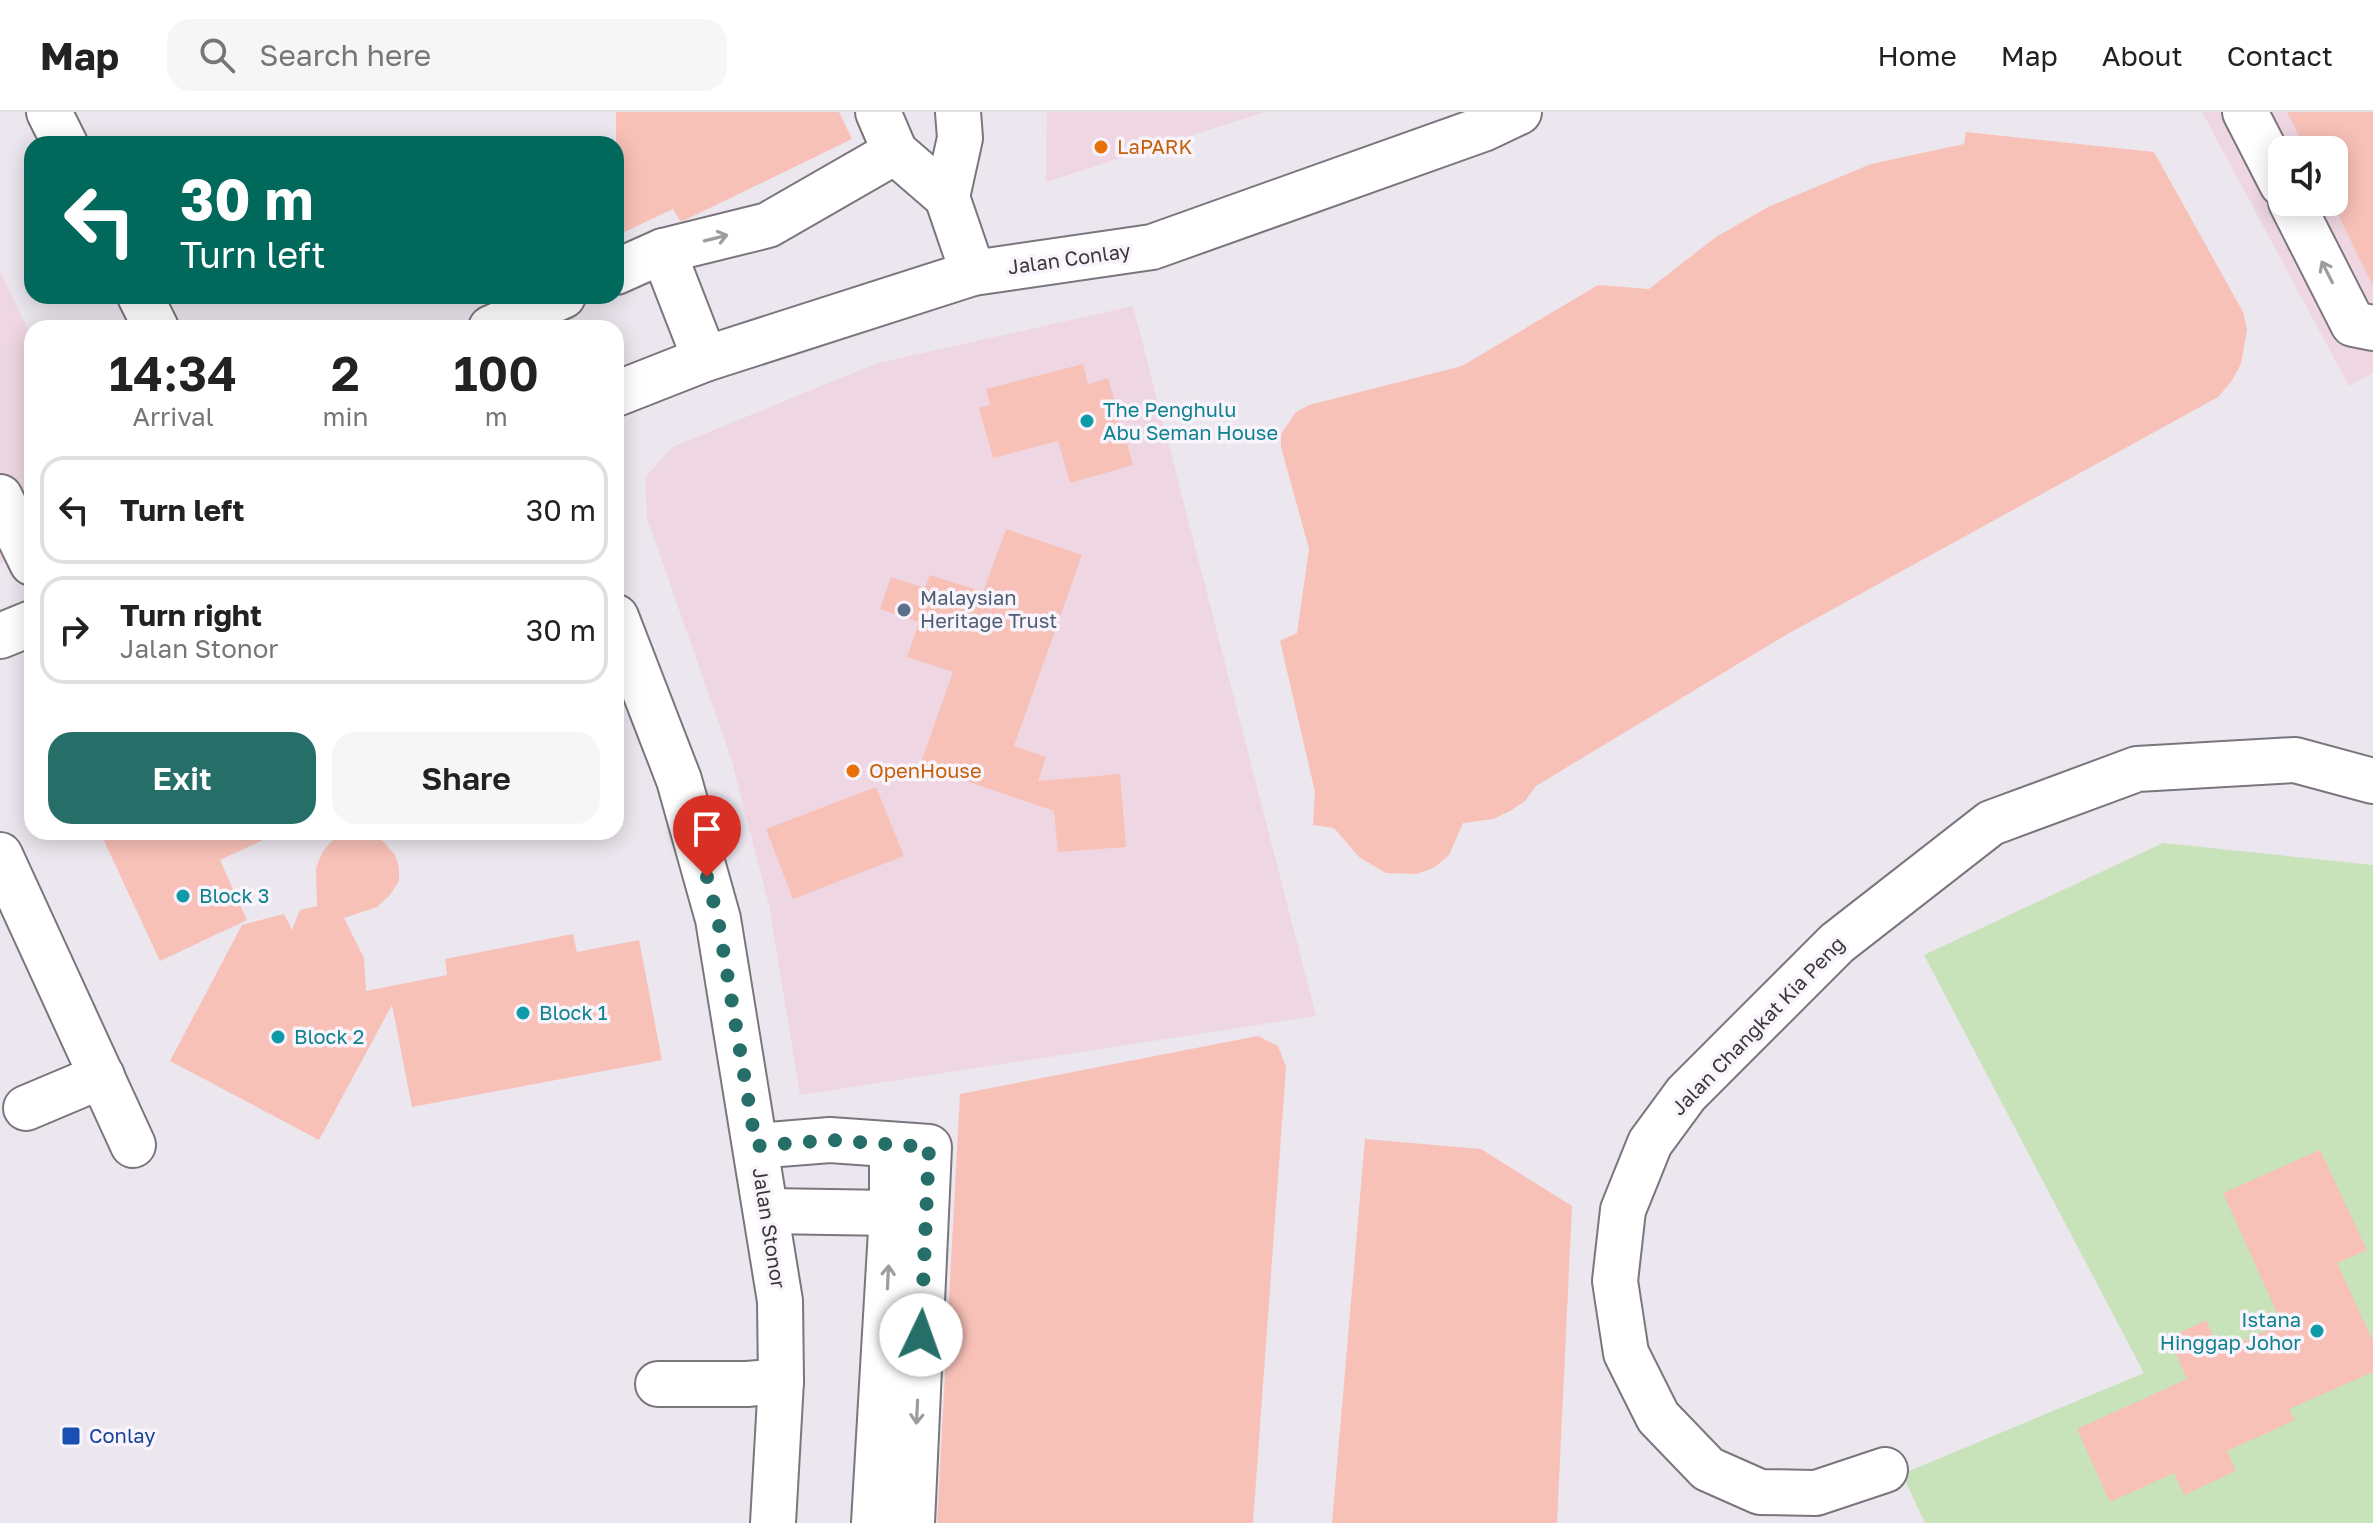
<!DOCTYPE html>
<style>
body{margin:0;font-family:"Golos Text",sans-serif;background:#f6f6f6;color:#222;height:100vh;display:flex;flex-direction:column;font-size:30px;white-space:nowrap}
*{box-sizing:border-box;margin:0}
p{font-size:26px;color:#767676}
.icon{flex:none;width:44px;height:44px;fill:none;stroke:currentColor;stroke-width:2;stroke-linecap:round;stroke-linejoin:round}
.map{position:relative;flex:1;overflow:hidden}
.side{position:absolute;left:24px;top:208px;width:600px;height:520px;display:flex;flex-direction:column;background:#fff;border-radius:24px;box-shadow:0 4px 20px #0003}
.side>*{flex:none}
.banner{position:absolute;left:24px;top:24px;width:600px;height:168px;border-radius:24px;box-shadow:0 4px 20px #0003;background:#00695c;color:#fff;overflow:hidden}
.buttons{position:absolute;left:2268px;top:24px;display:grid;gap:16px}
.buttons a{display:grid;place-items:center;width:80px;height:80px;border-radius:16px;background:#fff;box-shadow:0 4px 20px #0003;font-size:40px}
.pin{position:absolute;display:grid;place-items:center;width:68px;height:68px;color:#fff;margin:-82px -34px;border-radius:50% 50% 50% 0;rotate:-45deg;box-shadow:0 0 8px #0007}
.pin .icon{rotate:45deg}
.me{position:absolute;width:88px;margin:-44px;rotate:3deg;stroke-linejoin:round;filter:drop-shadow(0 0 6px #0008)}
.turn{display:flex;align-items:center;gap:28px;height:168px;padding:0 24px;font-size:36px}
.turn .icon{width:104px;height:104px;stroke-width:2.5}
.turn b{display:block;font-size:56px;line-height:68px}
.eta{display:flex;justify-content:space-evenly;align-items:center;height:136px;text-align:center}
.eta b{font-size:48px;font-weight:600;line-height:56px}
.cta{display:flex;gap:16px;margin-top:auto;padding:16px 24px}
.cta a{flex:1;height:92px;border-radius:24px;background:#266f68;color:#fff;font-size:32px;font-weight:600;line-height:92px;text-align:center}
.cta a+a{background:#f6f6f6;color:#222}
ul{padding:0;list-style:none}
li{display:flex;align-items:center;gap:24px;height:108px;margin:0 16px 12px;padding:0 8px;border:4px solid #e0e0e0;border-radius:24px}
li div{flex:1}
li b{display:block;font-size:30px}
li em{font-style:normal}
header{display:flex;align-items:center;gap:48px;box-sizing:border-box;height:112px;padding:0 40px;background:#fff;border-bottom:2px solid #e0e0e0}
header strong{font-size:38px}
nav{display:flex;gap:44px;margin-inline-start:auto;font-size:28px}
.search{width:560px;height:72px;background:#f6f6f6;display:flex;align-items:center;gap:20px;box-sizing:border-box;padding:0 28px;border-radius:24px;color:#767676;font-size:30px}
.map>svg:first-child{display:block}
.commercial{fill:#eed7e2;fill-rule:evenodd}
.green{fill:#c8e2b9}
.building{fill:#f8c1b8}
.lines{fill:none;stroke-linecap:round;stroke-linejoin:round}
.minor-casing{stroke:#7b757d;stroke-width:48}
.minor{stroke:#fff;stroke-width:44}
.oneway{stroke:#9e9c9e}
.route{stroke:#266f68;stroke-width:14;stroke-dasharray:0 25.2}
.food-dot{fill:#e8710a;stroke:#f9f3fb;stroke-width:3}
.culture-dot{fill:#0f9aa8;stroke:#f9f3fb;stroke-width:3}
.service-dot{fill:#5c6f8a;stroke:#f9f3fb;stroke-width:3}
.transit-dot{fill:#1a4fb4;stroke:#f9f3fb;stroke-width:3}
.labels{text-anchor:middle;stroke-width:7;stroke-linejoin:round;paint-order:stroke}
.food-label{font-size:20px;fill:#c56008;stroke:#f9f3fb;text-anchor:start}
.street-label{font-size:20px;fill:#3c393c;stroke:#f9f3fb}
.culture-label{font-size:20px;fill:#0d838f;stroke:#f9f3fb;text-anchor:start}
.service-label{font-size:20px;fill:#4e5e75;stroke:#f9f3fb;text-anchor:start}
.transit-label{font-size:20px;fill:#164399;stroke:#f9f3fb;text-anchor:start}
</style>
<header>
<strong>Map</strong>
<div class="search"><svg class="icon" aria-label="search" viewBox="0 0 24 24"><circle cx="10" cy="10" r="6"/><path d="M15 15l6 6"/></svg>Search here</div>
<nav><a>Home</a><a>Map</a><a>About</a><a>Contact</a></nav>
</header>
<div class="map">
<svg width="2373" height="1411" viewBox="0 0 2373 1411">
<rect width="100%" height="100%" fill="#ece6ee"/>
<g class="commercial">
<path d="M 1047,0 L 1265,0 L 1046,70 Z"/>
<path d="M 2202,0 L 2373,0 L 2373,261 L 2349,274 ZM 2282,38 L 2334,38 L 2334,90 L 2282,90 Z"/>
<path d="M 0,160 L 32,226 L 32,438 L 0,452 Z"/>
<path d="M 1133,194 L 1316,904 L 800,983 L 769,793 L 731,646 L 647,406 L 645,366 L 672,335 L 878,251 Z"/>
</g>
<path class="green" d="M 2163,731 L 2373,753 L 2373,1411 L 1925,1411 L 1902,1362 L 2144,1261 L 1924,843 Z"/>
<g class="building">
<path d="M 616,0 L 839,0 L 852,27 L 685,108 L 680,109 L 673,97 L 616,124 Z"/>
<path d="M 2287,0 L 2373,0 L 2373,174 L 2332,90 L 2334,90 L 2334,38 L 2306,38 Z"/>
<path d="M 1966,20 L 2154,40 L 2243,200 L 2247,218 L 2241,252 L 2231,270 L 2218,285 L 1784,524 L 1536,674 L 1525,689 L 1510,699 L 1493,707 L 1463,711 L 1449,743 L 1435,755 L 1417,762 L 1386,761 L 1359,745 L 1334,716 L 1313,713 L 1315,680 L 1280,529 L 1297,521 L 1309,437 L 1281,335 L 1281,322 L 1296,300 L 1309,293 L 1462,254 L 1598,173 L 1649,177 L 1716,125 L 1770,94 L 1871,52 L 1964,32 Z"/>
<path d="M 1083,252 L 1088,272 L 1108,266 L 1133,353 L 1070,371 L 1058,329 L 993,346 L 979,296 L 990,293 L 986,277 Z"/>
<path d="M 1006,417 L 1082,443 L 1014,634 L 1046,645 L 1038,669 L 1120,662 L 1126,735 L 1058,740 L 1054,699 L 920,653 L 953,560 L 907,545 L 919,510 L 880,497 L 891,465 L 925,476 L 930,463 L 983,480 Z"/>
<path d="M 876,675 L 904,744 L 793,787 L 766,717 Z"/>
<path d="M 100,720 L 280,720 L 220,748 L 247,808 L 160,849 Z"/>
<path d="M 355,721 L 371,722 L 384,730 L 395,743 L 399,755 L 399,769 L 390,783 L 377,795 L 344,806 L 364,846 L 366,879 L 447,863 L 445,847 L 573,822 L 577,840 L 639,828 L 662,948 L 412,995 L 392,893 L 319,1028 L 170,949 L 242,813 L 284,802 L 292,818 L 300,798 L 317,794 L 316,756 L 323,739 L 333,728 Z"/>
<path d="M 1258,924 L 1278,934 L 1286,955 L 1253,1411 L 937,1411 L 960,982 Z"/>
<path d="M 1365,1027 L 1481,1037 L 1572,1094 L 1557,1411 L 1332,1411 Z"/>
<path d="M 2320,1038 L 2367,1138 L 2337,1151 L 2373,1229 L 2373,1260 L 2289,1297 L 2295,1308 L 2227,1339 L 2236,1359 L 2184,1383 L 2174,1361 L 2110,1390 L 2077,1317 L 2187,1267 L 2169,1226 L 2206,1208 L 2220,1239 L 2282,1212 L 2223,1081 Z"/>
</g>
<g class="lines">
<defs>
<g id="minor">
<path d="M 49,0 L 65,32"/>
<path d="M 878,0 L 895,40 L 947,85 L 960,26 L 958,0"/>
<path d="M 2245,0 L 2282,72"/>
<path d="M 947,85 L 973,161"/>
<path d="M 2291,90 L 2353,212 L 2373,216"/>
<path d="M 663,139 L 705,247"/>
<path d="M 616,160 L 663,139 L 768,113 L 895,40"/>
<path d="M 140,184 L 156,216"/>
<path d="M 491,216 L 563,184"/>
<path d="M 616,282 L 705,247 L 973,161 L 1152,135 L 1483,17 L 1519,0"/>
<path d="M 0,385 L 32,451"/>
<path d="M 616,505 L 679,668 L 718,807 L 780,1189 L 781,1269 L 773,1411"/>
<path d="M 0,524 L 32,511"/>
<path d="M 0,743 L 133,1033"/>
<path d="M 26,996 L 102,964"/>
<path d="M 756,1034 L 830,1028 L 929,1035 L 912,1411"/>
<path d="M 767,1099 L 892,1101"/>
<path d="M 658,1272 L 747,1272 L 781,1269"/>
<path d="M 1885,1358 L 1816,1381 L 1760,1380 L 1708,1357 L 1658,1305 L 1626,1241 L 1615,1169 L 1623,1098 L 1650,1031 L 1686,982 L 1837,831 L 1991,711 L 2137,657 L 2295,648 L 2373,669"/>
<path d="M 874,1411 L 892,1101 L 892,1033"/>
</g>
</defs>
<use href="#minor" class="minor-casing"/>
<use href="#minor" class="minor"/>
</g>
<defs><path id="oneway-shaft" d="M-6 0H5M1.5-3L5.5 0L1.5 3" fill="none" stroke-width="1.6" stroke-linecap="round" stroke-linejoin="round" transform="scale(2)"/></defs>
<g class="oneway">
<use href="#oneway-shaft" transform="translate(716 126) rotate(-14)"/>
<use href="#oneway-shaft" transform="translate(2327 160) rotate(-117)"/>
<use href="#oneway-shaft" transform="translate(888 1165) rotate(-87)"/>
<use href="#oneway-shaft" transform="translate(917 1300) rotate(93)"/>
</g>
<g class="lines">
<path class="route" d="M 707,765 L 718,807 L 756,1034 L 830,1028 L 929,1035 L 921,1223"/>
</g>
<g class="food-dot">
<circle cx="1101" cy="35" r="8"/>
<circle cx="853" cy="659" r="8"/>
</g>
<g class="culture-dot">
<circle cx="1087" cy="309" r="8"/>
<circle cx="183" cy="784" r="8"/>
<circle cx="523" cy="901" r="8"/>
<circle cx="278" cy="925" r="8"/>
<circle cx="2317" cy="1219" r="8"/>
</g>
<circle class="service-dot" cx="904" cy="498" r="8"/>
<rect class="transit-dot" x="61" y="1314" width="20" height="20" rx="4"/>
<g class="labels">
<g class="food-label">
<text x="1117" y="42">LaPARK</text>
<text x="869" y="666">OpenHouse</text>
</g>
<g class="street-label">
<text transform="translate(1069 147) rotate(-8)" y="7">Jalan Conlay</text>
<text transform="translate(1758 914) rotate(-46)" y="7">Jalan Changkat Kia Peng</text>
<text transform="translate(769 1116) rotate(81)" y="7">Jalan Stonor</text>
</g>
<g class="culture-label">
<text x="1103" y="305">The Penghulu<tspan x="1103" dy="23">Abu Seman House</tspan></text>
<text x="199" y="791">Block 3</text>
<text x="539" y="908">Block 1</text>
<text x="294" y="932">Block 2</text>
<text x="2301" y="1215" text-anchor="end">Istana<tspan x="2301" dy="23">Hinggap Johor</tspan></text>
</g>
<g class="service-label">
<text x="920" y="493">Malaysian<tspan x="920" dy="23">Heritage Trust</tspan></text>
</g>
<g class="transit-label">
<text x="89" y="1331">Conlay</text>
</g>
</g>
</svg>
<div class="buttons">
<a><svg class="icon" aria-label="sound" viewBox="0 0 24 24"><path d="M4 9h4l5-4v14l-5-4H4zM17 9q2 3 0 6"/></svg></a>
</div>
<div class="pin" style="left:707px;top:765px;background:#d93025"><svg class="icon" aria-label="arrive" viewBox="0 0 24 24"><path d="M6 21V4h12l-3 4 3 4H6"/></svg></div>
<svg class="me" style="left:921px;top:1223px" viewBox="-20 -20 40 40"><circle r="19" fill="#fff"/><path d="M0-13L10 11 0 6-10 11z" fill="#266f68"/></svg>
<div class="banner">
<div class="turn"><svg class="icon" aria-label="left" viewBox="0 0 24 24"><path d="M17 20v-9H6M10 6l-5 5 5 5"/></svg><div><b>30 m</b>Turn left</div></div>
</div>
<section class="side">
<div class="eta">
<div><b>14:34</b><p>Arrival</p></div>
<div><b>2</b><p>min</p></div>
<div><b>100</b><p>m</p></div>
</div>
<ul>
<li><svg class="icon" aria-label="left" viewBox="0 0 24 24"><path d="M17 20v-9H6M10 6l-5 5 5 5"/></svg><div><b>Turn left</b></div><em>30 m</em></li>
<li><svg class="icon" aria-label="right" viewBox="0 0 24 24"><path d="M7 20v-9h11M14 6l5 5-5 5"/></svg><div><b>Turn right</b><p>Jalan Stonor</p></div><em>30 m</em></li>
</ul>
<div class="cta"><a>Exit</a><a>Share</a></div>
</section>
</div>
